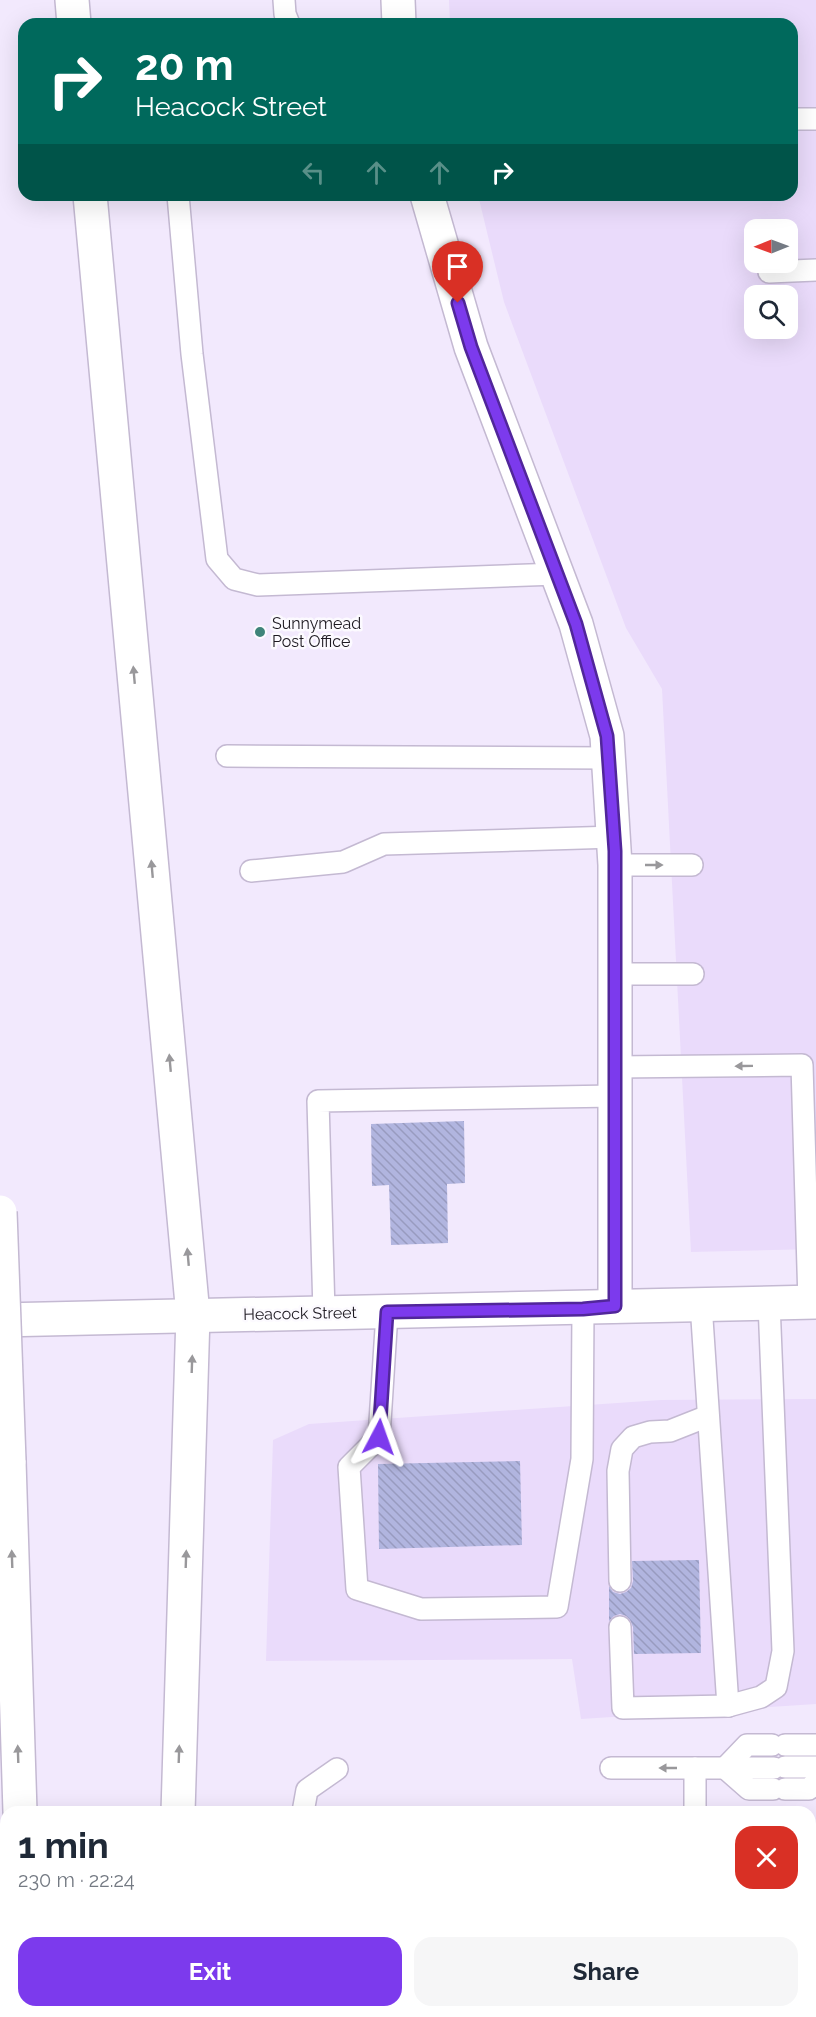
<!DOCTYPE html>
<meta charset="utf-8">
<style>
body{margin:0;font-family:Raleway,sans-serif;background:#f6f6f7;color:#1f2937;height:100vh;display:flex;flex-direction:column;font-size:22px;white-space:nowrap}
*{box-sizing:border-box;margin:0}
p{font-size:20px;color:#747a83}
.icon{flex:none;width:33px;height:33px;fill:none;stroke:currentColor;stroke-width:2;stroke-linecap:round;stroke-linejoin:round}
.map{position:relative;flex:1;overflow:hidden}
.sheet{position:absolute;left:0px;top:1806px;width:816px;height:212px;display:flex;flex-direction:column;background:#fff;border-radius:18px 18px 0 0;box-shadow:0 6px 24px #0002}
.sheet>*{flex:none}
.guide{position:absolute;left:18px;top:18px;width:780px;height:183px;border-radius:18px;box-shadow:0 6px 24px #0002;background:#00695c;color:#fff;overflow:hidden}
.needle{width:39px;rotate:269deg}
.fabs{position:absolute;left:744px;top:219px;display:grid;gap:12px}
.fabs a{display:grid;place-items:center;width:54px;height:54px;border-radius:12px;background:#fff;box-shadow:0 6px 24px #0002;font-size:30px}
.pin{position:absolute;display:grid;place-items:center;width:51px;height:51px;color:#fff;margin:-62px -26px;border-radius:50% 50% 50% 0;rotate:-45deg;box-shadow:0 0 6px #0007}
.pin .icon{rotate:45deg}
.me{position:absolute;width:66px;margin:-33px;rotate:4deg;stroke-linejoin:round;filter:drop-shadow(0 0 4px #0008)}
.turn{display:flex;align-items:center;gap:21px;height:126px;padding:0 18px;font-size:27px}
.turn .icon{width:78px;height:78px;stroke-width:2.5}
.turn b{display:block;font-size:42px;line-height:51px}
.lanes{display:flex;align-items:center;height:57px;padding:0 18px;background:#0003;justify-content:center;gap:30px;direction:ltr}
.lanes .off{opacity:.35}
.round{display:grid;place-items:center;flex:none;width:63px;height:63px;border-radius:18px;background:#f6f6f7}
.headline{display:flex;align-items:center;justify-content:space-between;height:102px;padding:0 18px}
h1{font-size:36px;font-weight:700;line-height:45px}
.button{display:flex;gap:12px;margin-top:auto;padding:12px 18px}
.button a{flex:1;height:69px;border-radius:18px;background:#7c3aed;color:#fff;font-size:24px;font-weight:700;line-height:69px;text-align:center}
.button a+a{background:#f6f6f7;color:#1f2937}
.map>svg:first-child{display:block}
.built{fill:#eadbfb;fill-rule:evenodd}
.building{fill:url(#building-back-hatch)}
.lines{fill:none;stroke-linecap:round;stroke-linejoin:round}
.lane-casing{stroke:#c4b9d2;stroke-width:24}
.street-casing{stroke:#c4b9d2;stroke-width:36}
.secondary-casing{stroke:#c4b9d2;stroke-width:36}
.highway-casing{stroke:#c4b9d2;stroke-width:36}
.lane{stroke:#fff;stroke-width:21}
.street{stroke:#fff;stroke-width:33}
.secondary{stroke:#fff;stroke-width:33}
.highway{stroke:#fff;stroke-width:33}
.highway-bridge-casing{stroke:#c4b9d2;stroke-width:36;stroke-linecap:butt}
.highway-bridge{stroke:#fff;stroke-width:33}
.oneway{fill:#99989b}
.route-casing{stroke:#51269a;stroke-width:15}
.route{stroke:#7c3aed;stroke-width:10}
.poi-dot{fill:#3f847a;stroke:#fcfaff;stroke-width:2}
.labels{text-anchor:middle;stroke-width:5;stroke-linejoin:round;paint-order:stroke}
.poi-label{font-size:16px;fill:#1d1921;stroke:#fcfaff;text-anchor:start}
.street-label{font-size:16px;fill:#1d1921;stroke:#fcfaff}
</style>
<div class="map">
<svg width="816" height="2017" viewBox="0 0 816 2017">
<defs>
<pattern id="building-back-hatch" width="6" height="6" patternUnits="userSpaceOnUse" patternTransform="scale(1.5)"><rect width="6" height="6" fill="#b1b5df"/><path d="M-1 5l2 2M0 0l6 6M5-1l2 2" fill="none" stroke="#989bbf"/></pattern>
</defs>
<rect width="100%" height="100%" fill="#f2e9fd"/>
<g class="built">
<path d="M 449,0 L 816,0 L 816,1249 L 691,1252 L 662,689 L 626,628 L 504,302 L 478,195 L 792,195 L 792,24 L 450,24 ZM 754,230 L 788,230 L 788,262 L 754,262 ZM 754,296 L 788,296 L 788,328 L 754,328 Z"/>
<path d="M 816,1399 L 816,1704 L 581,1719 L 572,1659 L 266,1661 L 273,1440 L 309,1424 L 661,1400 Z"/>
</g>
<g class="building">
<path d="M 464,1121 L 465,1183 L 447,1184 L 448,1243 L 391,1245 L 389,1185 L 372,1186 L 371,1124 Z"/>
<path d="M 520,1461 L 522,1545 L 379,1549 L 378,1464 Z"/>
<path d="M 699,1560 L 701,1653 L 634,1654 L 633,1627 L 630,1620 L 626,1616 L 620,1614 L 614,1616 L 609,1621 L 609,1586 L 613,1592 L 620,1594 L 626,1592 L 631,1588 L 633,1581 L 632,1561 Z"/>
</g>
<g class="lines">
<defs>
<g id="lane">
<path d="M 284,0 L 285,14 L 289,24"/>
<path d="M 792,119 L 816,119"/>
<path d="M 178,195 L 192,354 L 217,559 L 234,579 L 258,585 L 557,574"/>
<path d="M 769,272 L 816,270"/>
<path d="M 227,756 L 609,758"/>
<path d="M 615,865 L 692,865"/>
<path d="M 251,871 L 343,862 L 384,844 L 615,837"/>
<path d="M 615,974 L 693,974"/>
<path d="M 615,1067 L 802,1065 L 809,1302"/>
<path d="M 701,1304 L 728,1706"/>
<path d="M 324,1312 L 318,1101 L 615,1096"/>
<path d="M 387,1313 L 379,1437 L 349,1467 L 357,1589 L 421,1609 L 557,1607 L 582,1459 L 583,1309"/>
<path d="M 620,1581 L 618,1471 L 622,1449 L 633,1437 L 650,1432 L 670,1431 L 708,1416"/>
<path d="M 620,1627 L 623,1708 L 728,1706 L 761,1697 L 776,1687 L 783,1651 L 769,1303"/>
<path d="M 785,1745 L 816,1745"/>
<path d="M 785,1767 L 816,1767"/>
<path d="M 611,1768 L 774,1768"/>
<path d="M 695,1768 L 695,1812"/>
<path d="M 725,1768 L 749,1789 L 773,1789"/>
<path d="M 725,1768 L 747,1745 L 772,1745"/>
<path d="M 785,1789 L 809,1789 L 816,1782"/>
<path d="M 303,1812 L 307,1790 L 337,1769"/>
<path d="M 810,1907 L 816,1906"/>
</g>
<g id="street">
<path d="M 398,0 L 399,24"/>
<path d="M 427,195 L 471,347 L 576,624 L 607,736 L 615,865 L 615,1306"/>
</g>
<path id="secondary" d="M 0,1320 L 816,1302"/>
<g id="highway">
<path d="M 72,0 L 74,24"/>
<path d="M 90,195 L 193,1315 L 178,1812"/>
<path d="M 9,1461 L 20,1812"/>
<path d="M 27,2012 L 27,2017"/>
<path d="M 171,2017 L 171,2012"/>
</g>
</defs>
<use href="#lane" class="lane-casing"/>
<use href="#street" class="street-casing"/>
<use href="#secondary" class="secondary-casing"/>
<use href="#highway" class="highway-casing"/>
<use href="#lane" class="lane"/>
<use href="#street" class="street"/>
<use href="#secondary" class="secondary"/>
<use href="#highway" class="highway"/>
<defs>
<path id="highway-bridge" d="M 0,1212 L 9,1461"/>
</defs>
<use href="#highway-bridge" class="highway-bridge-casing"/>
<use href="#highway-bridge" class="highway-bridge"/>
</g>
<defs><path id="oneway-solid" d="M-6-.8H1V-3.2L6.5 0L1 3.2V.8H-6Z" transform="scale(1.5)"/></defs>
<g class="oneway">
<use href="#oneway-solid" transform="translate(134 675) rotate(-95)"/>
<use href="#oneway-solid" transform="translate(654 865)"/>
<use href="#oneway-solid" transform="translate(152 869) rotate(-95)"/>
<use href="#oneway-solid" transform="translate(170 1063) rotate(-95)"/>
<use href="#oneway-solid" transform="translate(744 1066) rotate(179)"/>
<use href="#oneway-solid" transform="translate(188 1257) rotate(-95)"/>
<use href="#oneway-solid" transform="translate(192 1364) rotate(-88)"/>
<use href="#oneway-solid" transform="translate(12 1559) rotate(-92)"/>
<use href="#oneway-solid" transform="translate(186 1559) rotate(-88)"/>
<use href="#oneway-solid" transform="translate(18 1754) rotate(-92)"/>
<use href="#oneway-solid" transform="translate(179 1754) rotate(-88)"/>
<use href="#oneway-solid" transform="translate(668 1768) rotate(-180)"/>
</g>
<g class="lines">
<defs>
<path id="route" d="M 379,1437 L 387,1312 L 583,1309 L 615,1306 L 615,851 L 607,736 L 576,624 L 471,347 L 458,303"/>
</defs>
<use href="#route" class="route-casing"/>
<use href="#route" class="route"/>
</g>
<circle class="poi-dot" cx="260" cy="632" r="6"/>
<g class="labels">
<g class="poi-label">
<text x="272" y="629">Sunnymead<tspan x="272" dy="18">Post Office</tspan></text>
</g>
<g class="street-label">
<text transform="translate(300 1313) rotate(-1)" y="6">Heacock Street</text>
</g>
</g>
</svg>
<div class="fabs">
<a><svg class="needle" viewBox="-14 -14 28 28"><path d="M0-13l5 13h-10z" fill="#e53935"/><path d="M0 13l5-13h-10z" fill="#747a83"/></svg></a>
<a><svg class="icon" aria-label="search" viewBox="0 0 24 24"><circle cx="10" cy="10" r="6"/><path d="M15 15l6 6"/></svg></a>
</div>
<div class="pin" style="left:458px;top:303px;background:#d93025"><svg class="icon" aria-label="arrive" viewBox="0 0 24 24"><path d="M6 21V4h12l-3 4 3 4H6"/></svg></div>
<svg class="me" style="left:379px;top:1437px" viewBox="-20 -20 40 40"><path d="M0-17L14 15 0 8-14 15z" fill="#7c3aed" stroke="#fff" stroke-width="4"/></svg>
<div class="guide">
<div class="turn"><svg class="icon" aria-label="right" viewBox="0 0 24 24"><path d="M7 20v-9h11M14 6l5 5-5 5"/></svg><div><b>20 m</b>Heacock Street</div></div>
<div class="lanes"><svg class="icon off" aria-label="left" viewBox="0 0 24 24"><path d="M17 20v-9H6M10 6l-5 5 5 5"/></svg><svg class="icon off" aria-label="ahead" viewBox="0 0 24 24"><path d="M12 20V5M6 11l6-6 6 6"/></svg><svg class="icon off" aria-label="ahead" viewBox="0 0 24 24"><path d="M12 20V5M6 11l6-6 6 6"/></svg><svg class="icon" aria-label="right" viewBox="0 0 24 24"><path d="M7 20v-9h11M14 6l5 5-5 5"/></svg></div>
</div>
<section class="sheet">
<div class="headline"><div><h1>1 min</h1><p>230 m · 22:24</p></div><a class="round" style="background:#d93025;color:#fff"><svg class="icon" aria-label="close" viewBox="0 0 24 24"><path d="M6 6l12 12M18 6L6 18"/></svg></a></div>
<div class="button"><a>Exit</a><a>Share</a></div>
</section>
</div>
